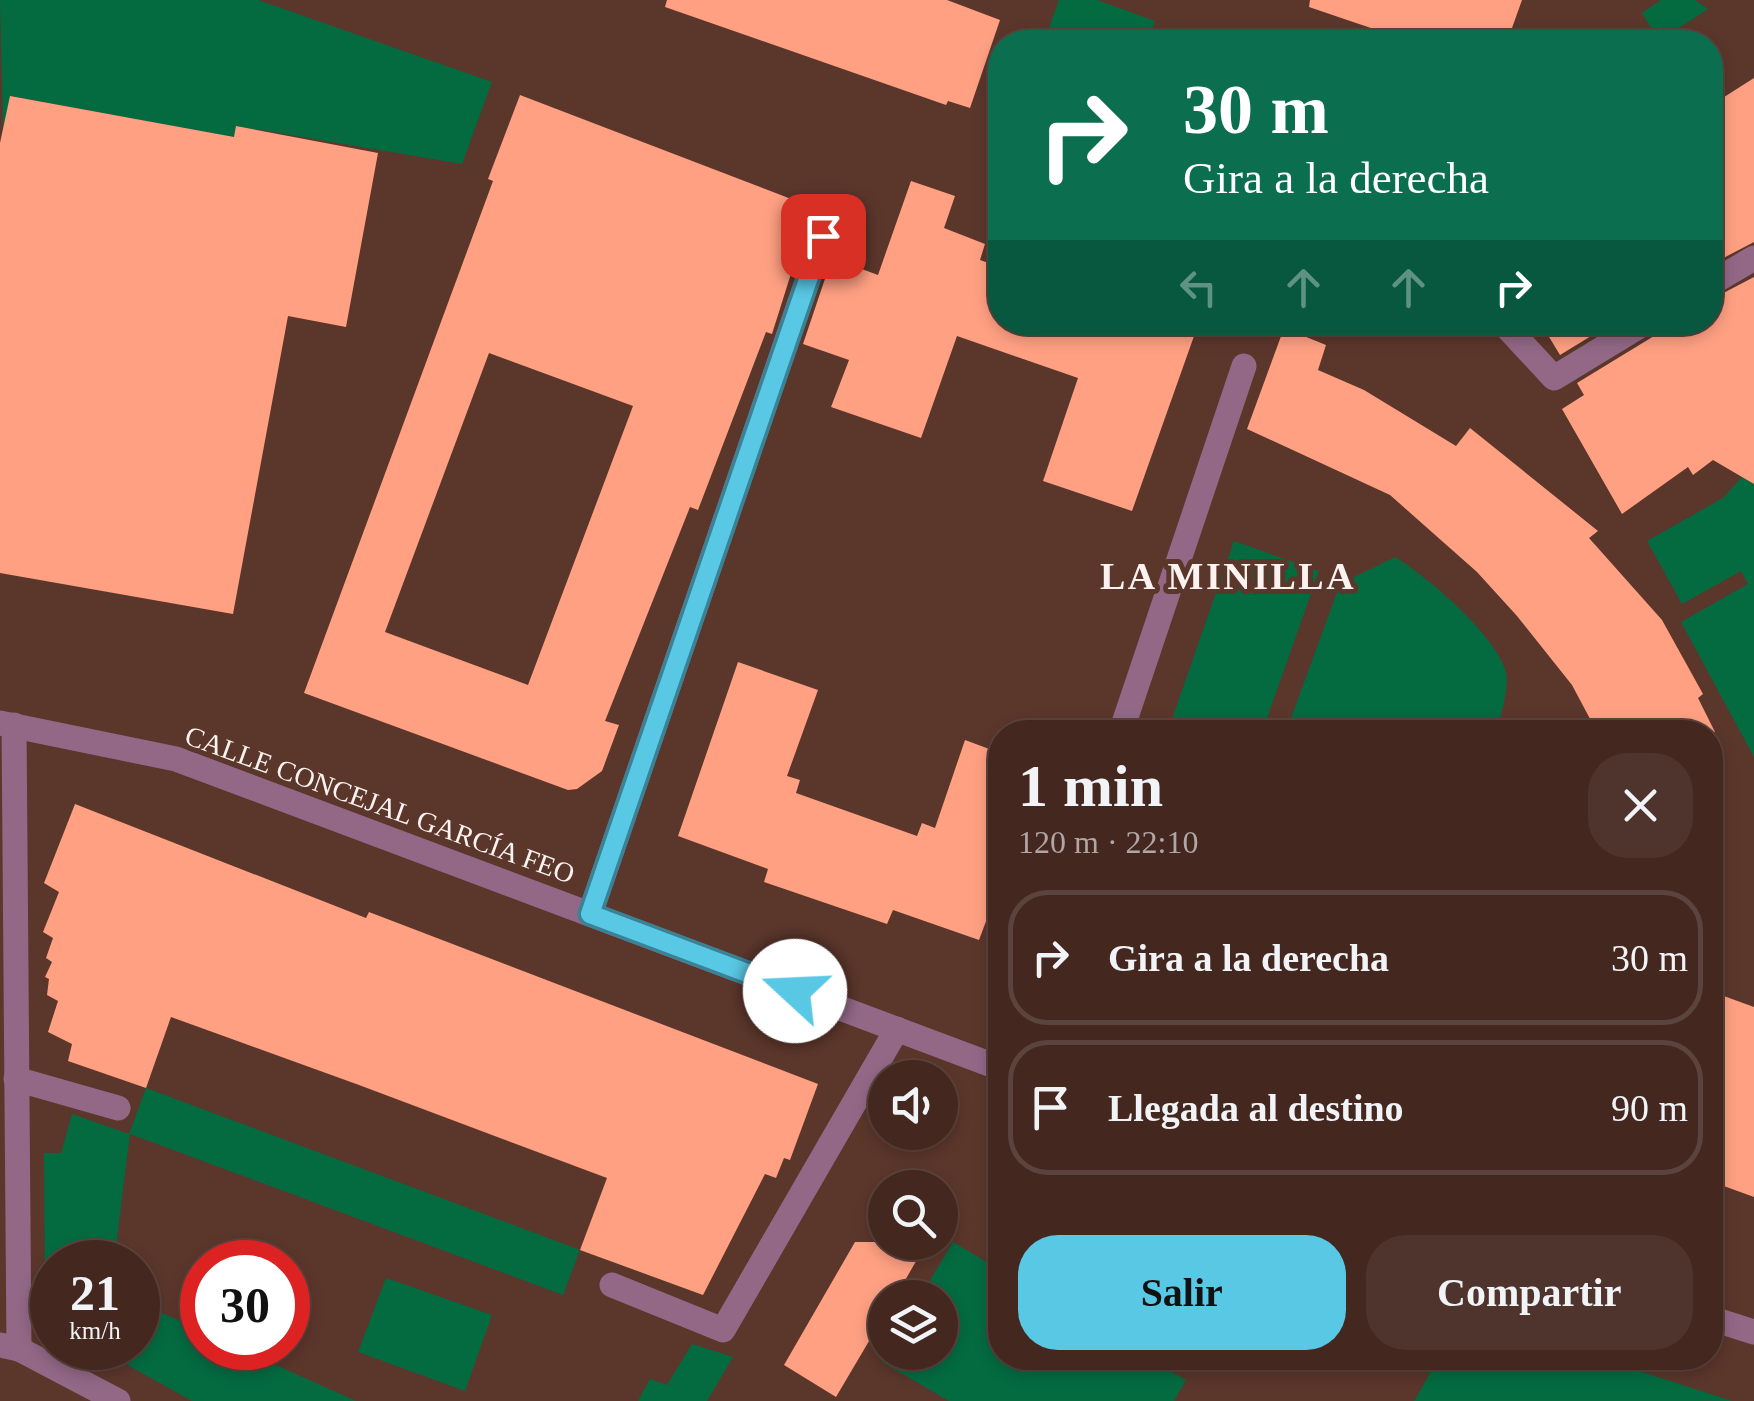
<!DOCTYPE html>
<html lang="es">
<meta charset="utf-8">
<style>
body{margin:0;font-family:Georgia,serif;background:#4e342d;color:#f1f3f6;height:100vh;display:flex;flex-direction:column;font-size:38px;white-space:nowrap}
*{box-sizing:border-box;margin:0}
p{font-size:32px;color:#afa6a5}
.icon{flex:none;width:55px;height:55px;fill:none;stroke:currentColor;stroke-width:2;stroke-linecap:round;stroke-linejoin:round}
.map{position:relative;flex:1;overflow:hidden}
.panel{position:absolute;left:988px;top:720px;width:735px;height:650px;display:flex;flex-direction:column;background:#442820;border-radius:40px;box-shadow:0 5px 15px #0003,0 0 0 2px #5c443e}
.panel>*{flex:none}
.guide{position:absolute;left:988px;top:30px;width:735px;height:305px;border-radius:40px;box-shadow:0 5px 15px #0003,0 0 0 2px #5c443e;background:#0b6e4f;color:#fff;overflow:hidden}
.buttons{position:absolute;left:868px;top:1060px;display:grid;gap:20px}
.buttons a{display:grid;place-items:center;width:90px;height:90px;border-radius:50%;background:#442820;box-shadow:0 5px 15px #0003,0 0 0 2px #5c443e;font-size:50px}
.speed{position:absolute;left:30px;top:1240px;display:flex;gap:20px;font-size:50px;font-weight:700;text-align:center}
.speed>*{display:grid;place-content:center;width:130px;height:130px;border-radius:50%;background:#442820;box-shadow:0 5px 15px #0003,0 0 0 2px #5c443e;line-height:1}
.speed small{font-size:25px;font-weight:400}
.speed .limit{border:15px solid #d22;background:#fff;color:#111}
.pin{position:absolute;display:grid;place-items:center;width:85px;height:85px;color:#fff;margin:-42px;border-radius:20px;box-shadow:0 5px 15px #0006}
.me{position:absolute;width:110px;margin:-55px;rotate:290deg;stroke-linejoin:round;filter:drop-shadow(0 0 8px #0008)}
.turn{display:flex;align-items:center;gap:35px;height:210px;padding:0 30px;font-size:45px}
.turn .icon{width:130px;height:130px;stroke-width:2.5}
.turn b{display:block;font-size:70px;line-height:85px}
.lanes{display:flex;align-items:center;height:95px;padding:0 30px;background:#0003;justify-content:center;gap:50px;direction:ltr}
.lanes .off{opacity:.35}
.round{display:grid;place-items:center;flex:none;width:105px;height:105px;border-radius:40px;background:#4e342d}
.headline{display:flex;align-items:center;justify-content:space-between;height:170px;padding:0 30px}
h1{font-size:60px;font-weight:600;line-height:75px}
.action{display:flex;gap:20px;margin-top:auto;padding:20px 30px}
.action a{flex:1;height:115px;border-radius:40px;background:#59c8e5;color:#111;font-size:40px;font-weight:600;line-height:115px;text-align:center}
.action a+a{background:#4e342d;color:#f1f3f6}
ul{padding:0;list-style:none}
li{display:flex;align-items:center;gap:30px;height:135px;margin:0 20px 15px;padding:0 10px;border:5px solid #5c443e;border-radius:40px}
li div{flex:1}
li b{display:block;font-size:38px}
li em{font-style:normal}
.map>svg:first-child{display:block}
.green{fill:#046b41}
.building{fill:#ffa083;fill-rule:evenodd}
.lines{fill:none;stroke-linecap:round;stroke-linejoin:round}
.lane{stroke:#926886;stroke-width:25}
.street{stroke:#926886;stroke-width:25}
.route-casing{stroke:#3a8295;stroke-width:25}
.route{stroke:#59c8e5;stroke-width:18}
.labels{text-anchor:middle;stroke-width:10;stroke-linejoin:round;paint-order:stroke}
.street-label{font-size:28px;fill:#fcf3f0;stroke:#5b362b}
.district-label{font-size:38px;font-weight:bold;letter-spacing:2.5px;fill:#fcf3f0;stroke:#5b362b}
</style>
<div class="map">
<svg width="1754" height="1401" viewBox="0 0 1754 1401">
<rect width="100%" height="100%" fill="#5b362b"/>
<g class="green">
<path d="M 0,0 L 258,0 L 492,82 L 462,164 L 237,126 L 232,145 L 217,134 L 11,96 L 3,129 Z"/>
<path d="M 1059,0 L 1097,0 L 1155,21 L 1148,42 L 1064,42 L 1046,36 Z"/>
<path d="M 1661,0 L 1695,0 L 1708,9 L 1659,41 L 1642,13 Z"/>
<path d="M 1742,477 L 1754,485 L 1754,757 L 1681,622 L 1748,584 L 1741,571 L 1682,604 L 1647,541 L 1723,498 Z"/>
<path d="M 1234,541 L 1319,571 L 1262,732 L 1201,732 L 1171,722 Z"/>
<path d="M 1395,557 C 1428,577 1493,633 1505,669 C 1511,685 1500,714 1498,731 L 1549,732 L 1286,732 L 1340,584 Z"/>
<path d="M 146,1088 L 580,1250 L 563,1295 L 130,1134 L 114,1262 L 52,1262 L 52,1303 L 45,1292 L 44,1153 L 61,1153 L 72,1114 L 129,1134 Z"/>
<path d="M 953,1242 L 1000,1270 L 1000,1358 L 1147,1358 L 1186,1380 L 1174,1401 L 949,1401 L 882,1362 L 888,1353 L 940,1352 L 940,1298 L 920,1297 Z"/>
<path d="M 386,1278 L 492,1315 L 465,1391 L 358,1352 Z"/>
<path d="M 138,1302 L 202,1331 L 202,1348 L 238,1348 L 356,1401 L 192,1401 L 97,1348 L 138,1348 Z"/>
<path d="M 692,1344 L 733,1357 L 707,1401 L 638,1401 L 650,1379 L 667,1385 Z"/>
<path d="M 1439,1358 L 1599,1358 L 1732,1401 L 1414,1401 Z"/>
</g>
<g class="building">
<path d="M 667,0 L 947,0 L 1000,20 L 970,108 L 948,101 L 946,105 L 665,7 Z"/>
<path d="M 1310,0 L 1522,0 L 1507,42 L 1412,42 L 1309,7 Z"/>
<path d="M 1754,78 L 1754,242 L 1710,265 L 1710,106 Z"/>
<path d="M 520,95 L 812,207 L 772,334 L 766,332 L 698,510 L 690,507 L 605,721 L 619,725 L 602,771 L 577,789 L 568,790 L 304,693 L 493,181 L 488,179 ZM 489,353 L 633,406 L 528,685 L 385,632 Z"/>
<path d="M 10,96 L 234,137 L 236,126 L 378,153 L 346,327 L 288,316 L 233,614 L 0,573 L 0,143 Z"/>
<path d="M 911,181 L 955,196 L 944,228 L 985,244 L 980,260 L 1000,267 L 1000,322 L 1199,322 L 1132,511 L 1043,481 L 1078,378 L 957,336 L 921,438 L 831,407 L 849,360 L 803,344 L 832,258 L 878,275 Z"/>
<path d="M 1754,277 L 1754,484 L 1713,460 L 1693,475 L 1688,467 L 1622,514 L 1562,409 L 1584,395 L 1577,383 L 1654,336 L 1662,322 L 1710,322 L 1710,300 Z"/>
<path d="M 1540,322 L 1614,322 L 1560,355 Z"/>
<path d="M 1284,328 L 1326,345 L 1318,370 L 1364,390 L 1456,446 L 1470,428 L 1598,531 L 1589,538 L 1662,620 L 1703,694 L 1698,698 L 1715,732 L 1597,732 L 1572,685 L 1517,616 L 1477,572 L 1390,495 L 1247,429 Z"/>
<path d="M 738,662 L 818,690 L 787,776 L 800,780 L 796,793 L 917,836 L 922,823 L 935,828 L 965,740 L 1000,753 L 1000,884 L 979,940 L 893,910 L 887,924 L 764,882 L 768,869 L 678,836 Z"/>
<path d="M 75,804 L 366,918 L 369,912 L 818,1084 L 790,1160 L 784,1158 L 776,1178 L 765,1174 L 703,1295 L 580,1250 L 607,1178 L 359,1085 L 171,1017 L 146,1088 L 68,1061 L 72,1044 L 48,1032 L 58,1001 L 47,995 L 49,979 L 45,977 L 52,962 L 46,958 L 53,938 L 43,932 L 59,892 L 44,883 Z"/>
<path d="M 1710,991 L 1754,1007 L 1754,1197 L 1710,1181 Z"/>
<path d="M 855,1242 L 927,1242 L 895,1298 L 885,1298 L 885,1314 L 836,1397 L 784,1365 Z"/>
</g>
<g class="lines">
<g class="lane">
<path d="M 1710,284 L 1754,258"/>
<path d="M 1502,322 L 1554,378 L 1646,322"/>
<path d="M 590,914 L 823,235"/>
<path d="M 16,1079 L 118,1108"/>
<path d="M 612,1285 L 723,1330 L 897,1029"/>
</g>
<g class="street">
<path d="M 0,723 L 176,759 L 1000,1068"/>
<path d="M 14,725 L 19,1349"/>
<path d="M 1121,732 L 1244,366"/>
<path d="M 1710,1318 L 1754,1332"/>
<path d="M 0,1345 L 19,1349 L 118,1401"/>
</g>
</g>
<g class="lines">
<defs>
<path id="route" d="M 795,991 L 590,914 L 823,236"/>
</defs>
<use href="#route" class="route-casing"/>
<use href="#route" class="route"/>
</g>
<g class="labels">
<g class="street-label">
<text transform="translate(380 804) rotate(20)" y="10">CALLE CONCEJAL GARCÍA FEO</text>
</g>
<g class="district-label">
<text x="1228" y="589">LA MINILLA</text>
</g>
</g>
</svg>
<div class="buttons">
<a><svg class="icon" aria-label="sound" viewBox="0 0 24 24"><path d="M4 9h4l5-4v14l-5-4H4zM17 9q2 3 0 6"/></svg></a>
<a><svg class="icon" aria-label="search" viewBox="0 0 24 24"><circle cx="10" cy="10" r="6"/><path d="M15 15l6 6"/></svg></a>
<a><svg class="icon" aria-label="layers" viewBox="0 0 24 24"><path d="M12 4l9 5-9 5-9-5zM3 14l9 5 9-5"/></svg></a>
</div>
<div class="speed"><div>21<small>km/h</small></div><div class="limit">30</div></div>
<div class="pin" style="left:823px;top:236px;background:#d93025"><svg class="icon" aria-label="arrive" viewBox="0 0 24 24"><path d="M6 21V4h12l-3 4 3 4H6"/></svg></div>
<svg class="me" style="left:795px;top:991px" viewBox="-20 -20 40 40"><circle r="19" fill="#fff"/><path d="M0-13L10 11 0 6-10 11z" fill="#59c8e5"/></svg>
<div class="guide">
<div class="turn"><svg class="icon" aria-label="right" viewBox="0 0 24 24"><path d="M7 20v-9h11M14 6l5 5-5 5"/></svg><div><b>30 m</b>Gira a la derecha</div></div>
<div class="lanes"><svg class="icon off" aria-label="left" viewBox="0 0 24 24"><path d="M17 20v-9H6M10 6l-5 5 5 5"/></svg><svg class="icon off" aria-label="ahead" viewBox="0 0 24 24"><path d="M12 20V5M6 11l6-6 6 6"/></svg><svg class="icon off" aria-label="ahead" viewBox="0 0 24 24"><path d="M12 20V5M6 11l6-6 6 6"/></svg><svg class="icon" aria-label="right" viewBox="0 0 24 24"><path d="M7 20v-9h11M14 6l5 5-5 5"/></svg></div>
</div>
<section class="panel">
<div class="headline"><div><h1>1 min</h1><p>120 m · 22:10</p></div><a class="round"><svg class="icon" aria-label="close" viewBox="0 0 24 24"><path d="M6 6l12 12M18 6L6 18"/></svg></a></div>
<ul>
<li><svg class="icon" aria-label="right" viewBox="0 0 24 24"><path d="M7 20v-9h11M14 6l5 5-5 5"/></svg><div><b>Gira a la derecha</b></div><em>30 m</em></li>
<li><svg class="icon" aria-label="arrive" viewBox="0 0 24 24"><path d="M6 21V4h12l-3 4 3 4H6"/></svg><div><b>Llegada al destino</b></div><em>90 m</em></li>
</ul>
<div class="action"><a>Salir</a><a>Compartir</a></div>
</section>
</div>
